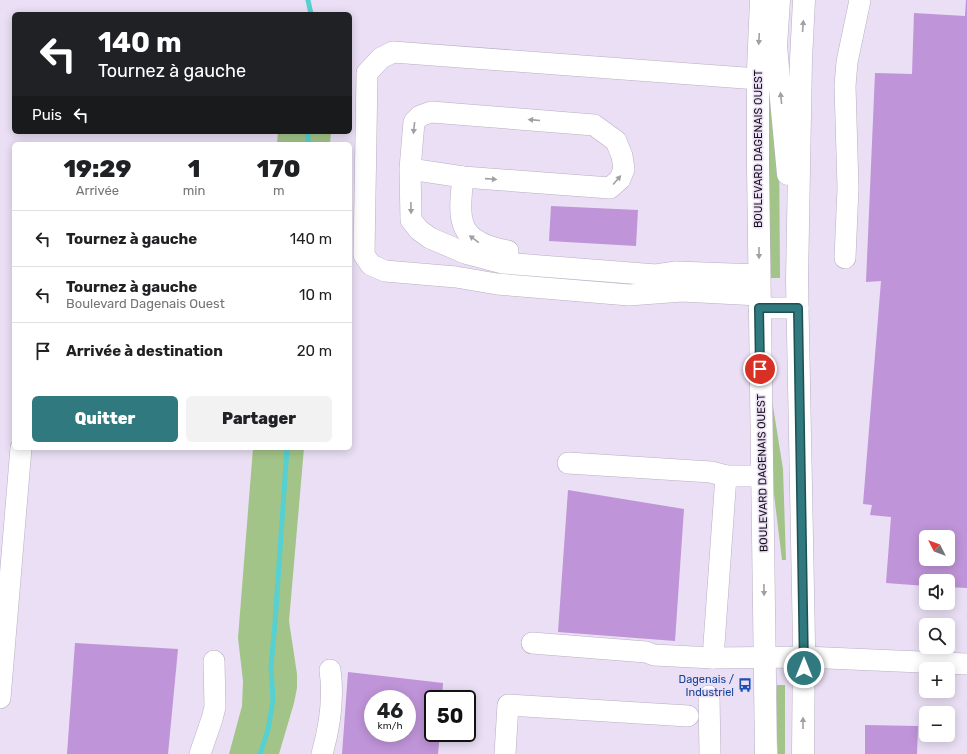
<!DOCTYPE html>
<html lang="fr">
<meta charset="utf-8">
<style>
body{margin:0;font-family:Rubik,sans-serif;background:#f2f2f2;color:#202124;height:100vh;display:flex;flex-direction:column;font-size:15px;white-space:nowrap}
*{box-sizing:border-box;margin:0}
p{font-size:13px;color:#757577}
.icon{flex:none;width:22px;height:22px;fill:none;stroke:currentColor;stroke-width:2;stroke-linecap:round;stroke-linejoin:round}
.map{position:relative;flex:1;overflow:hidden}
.drawer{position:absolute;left:12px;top:142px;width:340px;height:308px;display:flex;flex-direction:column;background:#fff;border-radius:6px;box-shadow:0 2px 10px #0003}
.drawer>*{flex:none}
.banner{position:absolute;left:12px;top:12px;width:340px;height:122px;border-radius:6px;box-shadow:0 2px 10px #0003;background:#202124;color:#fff;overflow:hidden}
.needle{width:26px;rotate:312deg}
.tools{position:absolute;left:919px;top:530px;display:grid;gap:8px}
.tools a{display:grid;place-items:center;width:36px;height:36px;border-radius:6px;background:#fff;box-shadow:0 2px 10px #0003;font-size:20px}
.speed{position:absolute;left:364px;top:690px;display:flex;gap:8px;font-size:20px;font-weight:700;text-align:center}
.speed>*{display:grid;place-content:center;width:52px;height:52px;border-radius:50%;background:#fff;box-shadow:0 2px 10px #0003;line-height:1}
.speed small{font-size:10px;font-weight:400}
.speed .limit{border:2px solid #111;border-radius:6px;background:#fff;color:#111}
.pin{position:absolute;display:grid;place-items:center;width:34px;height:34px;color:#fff;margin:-17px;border:2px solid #fff;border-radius:50%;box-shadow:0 1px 4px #0007}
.me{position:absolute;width:44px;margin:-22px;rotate:0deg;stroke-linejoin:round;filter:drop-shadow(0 0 3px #0008)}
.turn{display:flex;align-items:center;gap:14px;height:84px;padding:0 20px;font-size:18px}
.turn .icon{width:52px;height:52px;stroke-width:2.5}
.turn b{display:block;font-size:28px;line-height:34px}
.then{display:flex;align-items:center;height:38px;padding:0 20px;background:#0003;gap:8px;font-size:15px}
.eta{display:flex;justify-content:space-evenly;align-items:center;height:68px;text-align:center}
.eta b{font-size:24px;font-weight:800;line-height:28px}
.cta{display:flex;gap:8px;margin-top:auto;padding:8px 20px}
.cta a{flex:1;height:46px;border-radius:6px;background:#30797e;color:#fff;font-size:16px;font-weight:800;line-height:46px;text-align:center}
.cta a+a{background:#f2f2f2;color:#202124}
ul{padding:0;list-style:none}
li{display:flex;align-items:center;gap:12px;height:56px;padding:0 20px;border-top:1px solid #e0e0e0}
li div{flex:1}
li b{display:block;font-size:15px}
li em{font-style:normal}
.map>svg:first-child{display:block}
.green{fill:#a3c489}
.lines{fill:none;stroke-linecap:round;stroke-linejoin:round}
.stream{stroke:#57d0d2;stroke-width:5}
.building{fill:#bf94d8;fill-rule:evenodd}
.minor-casing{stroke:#b9aec2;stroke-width:22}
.major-casing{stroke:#b9aec2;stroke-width:23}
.minor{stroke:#fff;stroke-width:21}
.major{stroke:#fff;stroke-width:22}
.oneway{fill:#a19fa2}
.route-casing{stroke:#1f4f52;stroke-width:10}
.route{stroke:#30797e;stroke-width:7}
.labels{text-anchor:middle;stroke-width:3;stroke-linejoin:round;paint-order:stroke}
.street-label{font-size:11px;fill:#141017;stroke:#eadff4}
.transit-label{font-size:11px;fill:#164399;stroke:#eadff4;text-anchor:end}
</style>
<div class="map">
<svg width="967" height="754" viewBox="0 0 967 754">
<rect width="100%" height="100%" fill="#eadff4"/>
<g class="green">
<path d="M 768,41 L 779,141 L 780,278 L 768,278 Z"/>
<path d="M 278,132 L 331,132 L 330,144 L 277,144 Z"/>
<path d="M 772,400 L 783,469 L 786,560 L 782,560 L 772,478 Z"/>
<path d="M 253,448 L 304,448 L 289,621 L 297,674 L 297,688 L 294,703 L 279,754 L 229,754 L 242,706 L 243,681 L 238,638 Z"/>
<path d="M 777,685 L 785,685 L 785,754 L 778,754 L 775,709 Z"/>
</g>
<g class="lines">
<g class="stream">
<path d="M 308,0 L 311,14"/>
<path d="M 308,144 L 308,132"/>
<path d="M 260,754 L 268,730 L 273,700 L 271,666 L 275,623 L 287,448"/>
</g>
</g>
<g class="building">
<path d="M 966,0 L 967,0 L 967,588 L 948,587 L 948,581 L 926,581 L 926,586 L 886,583 L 891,517 L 870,515 L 872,505 L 863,504 L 881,281 L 866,282 L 875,73 L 912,74 L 914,13 L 965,16 ZM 926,537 L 948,537 L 948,559 L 926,559 Z"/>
<path d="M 551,206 L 638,210 L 636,246 L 549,241 Z"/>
<path d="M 568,490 L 684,509 L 675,641 L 558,632 Z"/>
<path d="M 75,643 L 178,649 L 168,754 L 67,754 Z"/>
<path d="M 348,672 L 443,683 L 442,699 L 433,699 L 433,733 L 440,733 L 438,754 L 342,754 ZM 373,699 L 407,699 L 407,733 L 373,733 Z"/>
<path d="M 865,725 L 918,726 L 917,754 L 865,754 Z"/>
</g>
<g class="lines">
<defs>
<g id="minor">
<path d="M 758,79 L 393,52 L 381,58 L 367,73 L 364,255 L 371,265 L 385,271 L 456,277 L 497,284 L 629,295 L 682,291 L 759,295"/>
<path d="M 410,169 L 463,177 L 610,188 L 620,179 L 624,169 L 622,156 L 616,141 L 594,125 L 431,112 L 420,116 L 414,122 L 410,169 L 411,220 L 419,230 L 430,238 L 465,253 L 503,263 L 656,275 L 676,272 L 759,275"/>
<path d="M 463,177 C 458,222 457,242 508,251"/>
<path d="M 845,258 L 848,188 L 845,86 L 847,62 L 860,0"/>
<path d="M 759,308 L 798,308"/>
<path d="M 568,463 L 711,472 L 726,476"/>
<path d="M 762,476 L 726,476 L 713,658 L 804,657 L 967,664"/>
<path d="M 532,643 L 646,652 L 654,655 L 713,658"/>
<path d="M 709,696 L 710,754"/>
<path d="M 0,698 L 21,448"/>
<path d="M 200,754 L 212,719 L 215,707 L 214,661"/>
<path d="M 322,754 C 330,726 334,698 330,670"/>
<path d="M 505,754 L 508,705 L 688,716"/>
</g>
<g id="major">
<path d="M 761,0 L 758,70 L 758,167 L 766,754"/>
<path d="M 779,0 L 776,46 L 788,174"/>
<path d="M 803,754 L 804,643 L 797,280 L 801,60 L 804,0"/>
</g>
</defs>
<use href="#minor" class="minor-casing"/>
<use href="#major" class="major-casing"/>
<use href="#minor" class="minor"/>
<use href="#major" class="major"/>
</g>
<defs><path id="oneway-solid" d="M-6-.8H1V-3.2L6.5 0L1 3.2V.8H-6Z"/></defs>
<g class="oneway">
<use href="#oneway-solid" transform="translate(803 26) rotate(-86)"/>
<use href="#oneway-solid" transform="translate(759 39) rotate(93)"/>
<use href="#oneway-solid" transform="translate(781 98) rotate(-96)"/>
<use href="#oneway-solid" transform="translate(534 120) rotate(-175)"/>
<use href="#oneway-solid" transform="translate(414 128) rotate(96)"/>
<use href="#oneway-solid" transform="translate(491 179) rotate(4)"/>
<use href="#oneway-solid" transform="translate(617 180) rotate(-49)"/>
<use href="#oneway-solid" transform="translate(411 208) rotate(89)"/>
<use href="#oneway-solid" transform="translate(474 239) rotate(-144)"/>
<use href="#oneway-solid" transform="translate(759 253) rotate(90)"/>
<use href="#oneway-solid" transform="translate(764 590) rotate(89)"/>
<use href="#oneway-solid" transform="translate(803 723) rotate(-90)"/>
</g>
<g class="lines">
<defs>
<path id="route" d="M 760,369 L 759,308 L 798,308 L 804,668"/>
</defs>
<use href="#route" class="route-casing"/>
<use href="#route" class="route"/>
</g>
<defs>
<symbol id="bus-bare" viewBox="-9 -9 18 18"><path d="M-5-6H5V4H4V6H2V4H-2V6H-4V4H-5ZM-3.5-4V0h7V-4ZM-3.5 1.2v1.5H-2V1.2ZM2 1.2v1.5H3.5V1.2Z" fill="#1a4fb4" stroke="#eadff4" stroke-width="2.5" paint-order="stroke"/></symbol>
</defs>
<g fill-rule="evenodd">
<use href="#bus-bare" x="735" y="675" width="20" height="20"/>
</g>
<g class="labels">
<g class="street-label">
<text transform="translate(758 149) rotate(-90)" y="4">BOULEVARD DAGENAIS OUEST</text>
<text transform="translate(762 473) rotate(-91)" y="4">BOULEVARD DAGENAIS OUEST</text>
</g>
<g class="transit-label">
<text x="734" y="683">Dagenais /<tspan x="734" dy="13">Industriel</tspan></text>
</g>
</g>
</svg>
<div class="tools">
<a><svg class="needle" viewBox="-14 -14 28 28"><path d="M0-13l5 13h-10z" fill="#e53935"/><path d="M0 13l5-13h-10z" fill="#757577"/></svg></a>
<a><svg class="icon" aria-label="sound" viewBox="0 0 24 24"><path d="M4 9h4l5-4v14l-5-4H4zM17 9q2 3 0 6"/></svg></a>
<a><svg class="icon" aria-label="search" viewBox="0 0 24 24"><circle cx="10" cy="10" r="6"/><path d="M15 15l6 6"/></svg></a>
<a>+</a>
<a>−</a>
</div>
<div class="speed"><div>46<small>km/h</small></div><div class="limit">50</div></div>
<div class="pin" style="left:760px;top:369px;background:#d93025"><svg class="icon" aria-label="arrive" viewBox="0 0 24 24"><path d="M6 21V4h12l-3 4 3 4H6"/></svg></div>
<svg class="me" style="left:804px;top:668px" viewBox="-20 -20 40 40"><circle r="17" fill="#30797e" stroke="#fff" stroke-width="3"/><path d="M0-11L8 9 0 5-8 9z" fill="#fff"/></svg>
<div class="banner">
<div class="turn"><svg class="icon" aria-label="left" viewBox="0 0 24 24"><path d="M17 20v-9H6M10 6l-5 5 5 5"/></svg><div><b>140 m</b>Tournez à gauche</div></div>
<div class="then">Puis<svg class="icon" aria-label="left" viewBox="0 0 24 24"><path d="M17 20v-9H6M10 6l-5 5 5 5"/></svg></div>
</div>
<section class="drawer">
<div class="eta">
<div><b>19:29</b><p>Arrivée</p></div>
<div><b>1</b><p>min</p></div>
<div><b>170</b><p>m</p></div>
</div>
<ul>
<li><svg class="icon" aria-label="left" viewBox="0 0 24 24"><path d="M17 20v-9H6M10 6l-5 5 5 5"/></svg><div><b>Tournez à gauche</b></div><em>140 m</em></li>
<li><svg class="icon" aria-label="left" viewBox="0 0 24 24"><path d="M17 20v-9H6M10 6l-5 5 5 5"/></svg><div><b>Tournez à gauche</b><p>Boulevard Dagenais Ouest</p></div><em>10 m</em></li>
<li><svg class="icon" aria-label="arrive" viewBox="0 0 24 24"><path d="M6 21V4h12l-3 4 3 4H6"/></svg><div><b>Arrivée à destination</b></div><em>20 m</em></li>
</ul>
<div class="cta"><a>Quitter</a><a>Partager</a></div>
</section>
</div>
